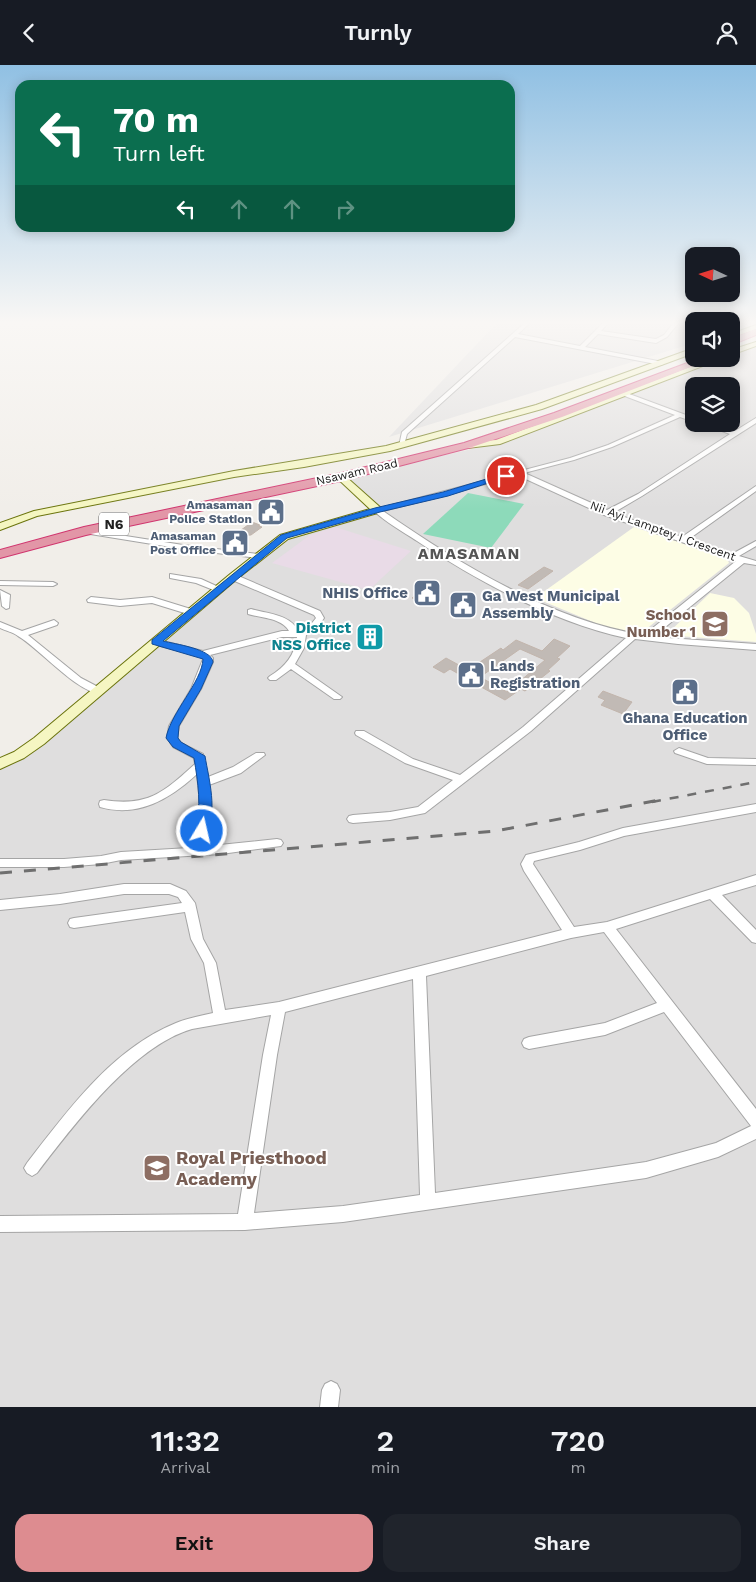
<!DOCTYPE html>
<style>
body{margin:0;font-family:"Work Sans",sans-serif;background:#20242c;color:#f1f3f6;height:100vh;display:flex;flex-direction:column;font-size:19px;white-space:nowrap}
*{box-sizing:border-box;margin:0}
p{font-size:16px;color:#9ea1a6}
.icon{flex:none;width:28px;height:28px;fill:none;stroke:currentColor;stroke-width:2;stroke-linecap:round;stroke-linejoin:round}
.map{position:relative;height:1342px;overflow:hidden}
.drawer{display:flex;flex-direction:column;background:#171b24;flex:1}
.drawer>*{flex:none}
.banner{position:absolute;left:15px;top:15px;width:500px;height:152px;border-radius:15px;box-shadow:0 2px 12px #0003;background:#0b6e4f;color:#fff;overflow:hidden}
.needle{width:32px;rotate:274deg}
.tools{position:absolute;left:685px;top:182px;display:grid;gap:10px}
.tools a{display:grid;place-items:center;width:55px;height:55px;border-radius:10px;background:#171b24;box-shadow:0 2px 12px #0003;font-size:25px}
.pin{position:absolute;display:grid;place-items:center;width:42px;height:42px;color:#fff;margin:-21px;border:2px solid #fff;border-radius:50%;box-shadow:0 1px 5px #0007}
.me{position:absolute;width:55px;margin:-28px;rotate:9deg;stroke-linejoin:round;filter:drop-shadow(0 0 4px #0008)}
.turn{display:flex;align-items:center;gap:18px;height:105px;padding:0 15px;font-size:22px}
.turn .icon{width:65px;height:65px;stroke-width:2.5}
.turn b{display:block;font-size:35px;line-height:42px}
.lanes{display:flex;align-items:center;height:48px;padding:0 15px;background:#0003;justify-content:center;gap:25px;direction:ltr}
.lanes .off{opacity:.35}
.eta{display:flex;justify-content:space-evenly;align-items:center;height:85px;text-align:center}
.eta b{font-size:30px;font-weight:600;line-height:35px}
.action{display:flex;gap:10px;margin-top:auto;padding:10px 15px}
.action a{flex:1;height:58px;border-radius:15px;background:#dd8c90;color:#111;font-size:20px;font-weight:600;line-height:58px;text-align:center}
.action a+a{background:#20242c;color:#f1f3f6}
header{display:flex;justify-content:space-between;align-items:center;height:65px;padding:0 15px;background:#171b24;font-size:22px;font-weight:600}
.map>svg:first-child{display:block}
.residential{fill:#dfdede;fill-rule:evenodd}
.industrial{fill:#e9dbe7}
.education{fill:#fdfde5}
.pitch{fill:#8ddaba}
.building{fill:#c1bab5;stroke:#c2b5ac;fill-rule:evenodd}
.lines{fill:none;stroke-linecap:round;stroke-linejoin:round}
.street-casing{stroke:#a5a5a5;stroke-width:2}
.secondary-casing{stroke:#6b740d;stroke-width:2}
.highway-casing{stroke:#d0356e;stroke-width:2}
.street{fill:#fff;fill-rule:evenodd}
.secondary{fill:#f5f6c2;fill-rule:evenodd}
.highway{fill:#e296a7;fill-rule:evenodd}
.rail-far1{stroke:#6f6f6f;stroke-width:2.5;stroke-dasharray:9 9;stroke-linecap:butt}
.rail{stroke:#6f6f6f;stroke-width:3;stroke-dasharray:12 12;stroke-linecap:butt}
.route{fill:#1a73e8;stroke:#114b97}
.labels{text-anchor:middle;stroke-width:4;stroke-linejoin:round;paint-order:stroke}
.far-street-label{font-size:12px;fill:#212121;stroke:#fff}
.far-service-label{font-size:12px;font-weight:bold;fill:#4e5e75;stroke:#fff;text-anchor:end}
.shield{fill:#fff;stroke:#646464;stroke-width:1}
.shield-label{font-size:14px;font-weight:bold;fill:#212121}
.service-label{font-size:15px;font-weight:bold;fill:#4e5e75;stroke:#fff;text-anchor:start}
.education-label{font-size:15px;font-weight:bold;fill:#785e54;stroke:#fff;text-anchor:end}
.culture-label{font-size:15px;font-weight:bold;fill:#0d838f;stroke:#fff;text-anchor:end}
.far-district-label{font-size:16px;font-weight:bold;letter-spacing:1px;fill:#545454;stroke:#fff}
.near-education-label{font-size:18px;font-weight:bold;fill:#785e54;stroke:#fff;text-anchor:start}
</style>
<header><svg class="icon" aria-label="back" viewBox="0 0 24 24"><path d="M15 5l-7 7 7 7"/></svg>Turnly<svg class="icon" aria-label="person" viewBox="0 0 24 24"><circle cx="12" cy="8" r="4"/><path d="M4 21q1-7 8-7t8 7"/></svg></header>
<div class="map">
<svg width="756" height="1342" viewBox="0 0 756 1342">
<rect width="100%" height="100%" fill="#f1eee9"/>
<g class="residential">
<path d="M 502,256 L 694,256 L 694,278 L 389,372 L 494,261 Z"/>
<path d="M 756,281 L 756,1342 L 0,1342 L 0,703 L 137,597 L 289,472 L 382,446 L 345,412 L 495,379 L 726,294 L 731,294 L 731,292 ZM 694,321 L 731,321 L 731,359 L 694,359 Z"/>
</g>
<path class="industrial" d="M 335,462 L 411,486 L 369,525 L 272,498 L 310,470 Z"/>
<g class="education">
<path d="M 634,462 L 727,493 L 729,498 L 640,569 L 605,562 L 535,533 Z"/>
<path d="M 710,528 L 734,533 L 749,548 L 756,569 L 756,577 L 666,570 Z"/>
</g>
<path class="pitch" d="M 468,428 L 524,439 L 491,483 L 423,469 Z"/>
<g class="building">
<path d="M 252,457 L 260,460 L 258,461 L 262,462 L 251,470 L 233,471 Z"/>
<path d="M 544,502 L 553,506 L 528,524 L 518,520 Z"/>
<path d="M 427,519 L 441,523 L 426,538 L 412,533 Z"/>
<path d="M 554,574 L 570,581 L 557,593 L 560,594 L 548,605 L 550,606 L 525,626 L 521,624 L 505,635 L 472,617 L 467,621 L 459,616 L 464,612 L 450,604 L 444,608 L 433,602 L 446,593 L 468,605 L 501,583 L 503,585 L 516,575 L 542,586 ZM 520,584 L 545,595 L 507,627 L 480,612 Z"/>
<path d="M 603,626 L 632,637 L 623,649 L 601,640 L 605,635 L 598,632 Z"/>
</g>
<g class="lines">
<defs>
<g id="street">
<path d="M 527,256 L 532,256 L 518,269 L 580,281 L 605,256 L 610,256 L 601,266 L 656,274 L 664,270 L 675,256 L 680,256 L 667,272 L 656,278 L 598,269 L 585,282 L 663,297 L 663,299 L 661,300 L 515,272 L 407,369 L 404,380 L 399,381 L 402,367 Z"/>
<path d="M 624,327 L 694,353 L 694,357 L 680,352 L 612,382 L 574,395 L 524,408 L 529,410 L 607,445 L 638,429 L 730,369 L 703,359 L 712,359 L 735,366 L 756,353 L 756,358 L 642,431 L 613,448 L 682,472 L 756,421 L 756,426 L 689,474 L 732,489 L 756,476 L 756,481 L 739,491 L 756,496 L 756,500 L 744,498 L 653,572 L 756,579 L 756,585 L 678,579 L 635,574 L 531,666 L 425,748 L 390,755 L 353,758 L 349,757 L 347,754 L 349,751 L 353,750 L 390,747 L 418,742 L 453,715 L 405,698 L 356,670 L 355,668 L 356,666 L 364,666 L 413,694 L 460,710 L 523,662 L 626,573 C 553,557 479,517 417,476 C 402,466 385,457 373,445 L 570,393 L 608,380 L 675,350 L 622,330 L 622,328 ZM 517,410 L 604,450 L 736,496 L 644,570 C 552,556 458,498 383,446 L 447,430 Z"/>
<path d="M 81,464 L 183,480 L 259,489 L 263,491 L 259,493 L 183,484 L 84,468 L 81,468 Z"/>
<path d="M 170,509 L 201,514 L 223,524 L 222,526 L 216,526 L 196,518 L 170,513 Z"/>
<path d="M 230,510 L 236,510 L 320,546 L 324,553 L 318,562 L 306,570 L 304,583 L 295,599 L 342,632 L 340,634 L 334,634 L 291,604 L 276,615 L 270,615 L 268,613 L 270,611 C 285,602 295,590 297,572 L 282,572 L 210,590 L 213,593 L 213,597 L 201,624 L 179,661 L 177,673 L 181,678 L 203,689 L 208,712 L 233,702 L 256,688 L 264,688 L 265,690 L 241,708 L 209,720 L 211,749 L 200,782 L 277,774 L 281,775 L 283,778 L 281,781 L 221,789 L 121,795 L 101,799 L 64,802 L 0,802 L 0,794 L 64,794 L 101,791 L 121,787 L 189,783 L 201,749 L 197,709 C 170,734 138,753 100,742 L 99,739 L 100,736 L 104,735 C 148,742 164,727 195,699 L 194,693 L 173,682 L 167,673 L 169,661 L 191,624 L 203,594 L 200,591 L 152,579 L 151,577 L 152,575 L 155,574 L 203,586 L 282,566 L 289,566 C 282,553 261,553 248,549 L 248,545 L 251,544 C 267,549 290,549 298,566 L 312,558 L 316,553 L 314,550 L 230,514 Z"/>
<path d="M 0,516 L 53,517 L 57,519 L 53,521 L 0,520 Z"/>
<path d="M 0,525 L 10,530 L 9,543 L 6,544 L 2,541 Z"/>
<path d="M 91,532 L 120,535 L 152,532 L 194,545 L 195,547 L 191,550 L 152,538 L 120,541 L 88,537 L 87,535 Z"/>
<path d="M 54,555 L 58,558 L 57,560 L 28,570 L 81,613 L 102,624 L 104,626 L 102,628 C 81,632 38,582 18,571 C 13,567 6,566 0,563 L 0,557 L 22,566 Z"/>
<path d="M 679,683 L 708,693 L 756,694 L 756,700 L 707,699 L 675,688 L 674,686 Z"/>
<path d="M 756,739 L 756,747 L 624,771 L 580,785 L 534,796 L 533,799 L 574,862 L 607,857 L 756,810 L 756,820 L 722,830 L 756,865 L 756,878 L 752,877 L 710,834 L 616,864 L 756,1044 L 756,1074 L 718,1092 L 646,1113 L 343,1157 L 245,1165 L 0,1167 L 0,1151 L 238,1149 L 263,990 L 271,950 L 192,964 C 133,981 73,1061 37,1108 L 32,1111 L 27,1108 L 24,1103 L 27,1098 C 68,1045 112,984 176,958 C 188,953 200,951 213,948 L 204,898 L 191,874 L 185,847 L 74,863 L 70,862 L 68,858 L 70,854 L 74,853 L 182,838 L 178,832 L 169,829 L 124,829 L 60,839 L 0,845 L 0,835 L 60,829 L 124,819 L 170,819 L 186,826 L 195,838 L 203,874 L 216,898 L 225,945 L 279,937 L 562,865 L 524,806 L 521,799 L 526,790 L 579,777 L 623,763 ZM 604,867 L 657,938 L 605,958 L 529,972 L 524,974 L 522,978 L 524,982 L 529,984 L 605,970 L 664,947 L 751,1061 L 716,1078 L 646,1097 L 435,1128 L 426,911 L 571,873 ZM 413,914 L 420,1130 L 343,1141 L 254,1148 L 277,990 L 285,947 Z"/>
<path d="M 331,1316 L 337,1319 L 340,1325 L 338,1342 L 320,1342 L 322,1325 L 325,1319 Z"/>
</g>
<g id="secondary">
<path d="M 756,260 L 756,264 L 731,273 L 731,269 Z"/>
<path d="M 756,277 L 756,281 L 731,290 L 731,285 Z"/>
<path d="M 694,283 L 694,288 L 542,344 L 390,386 L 304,402 L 234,412 L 37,451 L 0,465 L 0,458 L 34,446 L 234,406 L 386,381 L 536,340 Z"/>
<path d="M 711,294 L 721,294 L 500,379 L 468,383 L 464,380 L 468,377 L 496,375 Z"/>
<path d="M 341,409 L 344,410 L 381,443 L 381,447 L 288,474 L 237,514 L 44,679 L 24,693 L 0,704 L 0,693 L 14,687 L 34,673 L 229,510 L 280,470 L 370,444 L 338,414 L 338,410 Z"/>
</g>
<g id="highway">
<path d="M 756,264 L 756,270 L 731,280 L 731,274 Z"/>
<path d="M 698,294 L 711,294 L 562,352 L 472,382 L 341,416 L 86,470 L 0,493 L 0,485 L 84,462 L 341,408 L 464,378 L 554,348 Z"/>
</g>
</defs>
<use href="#street" class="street-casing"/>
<use href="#secondary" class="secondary-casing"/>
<use href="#highway" class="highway-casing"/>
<use href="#street" class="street"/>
<use href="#secondary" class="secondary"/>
<use href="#highway" class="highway"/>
<path class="rail-far1" d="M 652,737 L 756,717"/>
<path class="rail" d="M 0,808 L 496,766 L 659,735"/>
</g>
<linearGradient id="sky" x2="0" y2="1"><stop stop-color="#90c0e3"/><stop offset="0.58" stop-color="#f9f7f5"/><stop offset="1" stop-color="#f9f7f5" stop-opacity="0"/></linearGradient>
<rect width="756" height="444" fill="url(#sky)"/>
<path class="route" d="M 503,409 L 510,411 L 448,431 L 380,447 L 287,473 L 163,576 C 175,579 212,584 213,597 L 201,624 L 179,661 L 178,673 L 181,677 L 205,691 C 209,715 218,746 206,769 L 197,769 L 195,766 C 202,741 198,718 194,693 L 173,682 L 166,673 C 171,647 202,617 203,594 L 152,579 L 152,575 L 281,470 L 375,443 L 443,427 Z"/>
<defs>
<symbol id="civic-square" viewBox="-11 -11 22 22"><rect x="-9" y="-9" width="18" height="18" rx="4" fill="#5c6f8a" stroke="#fff"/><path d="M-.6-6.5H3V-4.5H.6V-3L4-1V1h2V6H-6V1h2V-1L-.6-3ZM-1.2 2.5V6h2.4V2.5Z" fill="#fff"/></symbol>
<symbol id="school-square" viewBox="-11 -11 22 22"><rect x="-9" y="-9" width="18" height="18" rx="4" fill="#8d6e63" stroke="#fff"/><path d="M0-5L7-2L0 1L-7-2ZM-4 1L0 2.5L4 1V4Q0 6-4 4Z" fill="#fff"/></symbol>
<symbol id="building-square" viewBox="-11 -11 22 22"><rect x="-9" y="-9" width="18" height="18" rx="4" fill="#0f9aa8" stroke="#fff"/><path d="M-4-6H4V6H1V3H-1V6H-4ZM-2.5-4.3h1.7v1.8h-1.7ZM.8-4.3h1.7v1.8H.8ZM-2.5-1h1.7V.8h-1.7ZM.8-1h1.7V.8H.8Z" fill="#fff"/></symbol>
</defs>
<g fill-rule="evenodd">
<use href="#civic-square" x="255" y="431" width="32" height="32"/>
<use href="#civic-square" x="219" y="462" width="32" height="32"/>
<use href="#civic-square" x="411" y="512" width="32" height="32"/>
<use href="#civic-square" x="447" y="524" width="32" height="32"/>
<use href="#school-square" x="699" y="543" width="32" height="32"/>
<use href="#building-square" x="354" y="556" width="32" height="32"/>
<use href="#civic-square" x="455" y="594" width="32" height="32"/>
<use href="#civic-square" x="669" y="611" width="32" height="32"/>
<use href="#school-square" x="141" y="1087" width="32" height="32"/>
</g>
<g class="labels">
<g class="far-street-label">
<text transform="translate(357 407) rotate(-13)" y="4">Nsawam Road</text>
<text transform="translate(663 466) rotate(20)" y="4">Nii Ayi Lamptey I Crescent</text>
</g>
<g class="far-service-label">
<text x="252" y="444">Amasaman<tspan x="252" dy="14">Police Station</tspan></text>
<text x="216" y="475">Amasaman<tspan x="216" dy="14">Post Office</tspan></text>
</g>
<rect class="shield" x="99" y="447.5" width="30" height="23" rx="4"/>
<g class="shield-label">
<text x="114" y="464">N6</text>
</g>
<g class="service-label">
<text x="408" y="533" text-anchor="end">NHIS Office</text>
<text x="482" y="536">Ga West Municipal<tspan x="482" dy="17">Assembly</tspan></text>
<text x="490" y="606">Lands<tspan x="490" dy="17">Registration</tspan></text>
<text x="685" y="658" text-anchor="middle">Ghana Education<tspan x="685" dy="17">Office</tspan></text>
</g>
<g class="education-label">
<text x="696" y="555">School<tspan x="696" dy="17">Number 1</tspan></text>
</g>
<g class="culture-label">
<text x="351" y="568">District<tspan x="351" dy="17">NSS Office</tspan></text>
</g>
<g class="far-district-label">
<text x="469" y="494">AMASAMAN</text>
</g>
<g class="near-education-label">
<text x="176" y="1099">Royal Priesthood<tspan x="176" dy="21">Academy</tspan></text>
</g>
</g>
</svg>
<div class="tools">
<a><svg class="needle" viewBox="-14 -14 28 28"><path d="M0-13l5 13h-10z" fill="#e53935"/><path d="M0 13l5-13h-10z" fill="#9ea1a6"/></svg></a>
<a><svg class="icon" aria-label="sound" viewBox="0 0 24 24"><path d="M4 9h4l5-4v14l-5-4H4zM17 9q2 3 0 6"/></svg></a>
<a><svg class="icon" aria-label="layers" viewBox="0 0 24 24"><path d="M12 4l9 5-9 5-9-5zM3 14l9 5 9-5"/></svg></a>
</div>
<div class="pin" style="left:506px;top:411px;background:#d93025"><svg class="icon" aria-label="arrive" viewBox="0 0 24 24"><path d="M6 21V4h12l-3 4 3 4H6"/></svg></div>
<svg class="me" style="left:202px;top:766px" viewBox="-20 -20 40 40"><circle r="17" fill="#1a73e8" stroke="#fff" stroke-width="3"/><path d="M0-11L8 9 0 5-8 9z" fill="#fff"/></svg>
<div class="banner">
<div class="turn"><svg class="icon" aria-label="left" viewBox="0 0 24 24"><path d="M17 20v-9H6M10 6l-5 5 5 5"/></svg><div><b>70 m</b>Turn left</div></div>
<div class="lanes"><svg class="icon" aria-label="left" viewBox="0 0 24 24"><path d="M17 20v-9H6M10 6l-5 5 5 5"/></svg><svg class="icon off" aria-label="ahead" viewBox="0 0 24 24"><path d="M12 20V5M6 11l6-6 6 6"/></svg><svg class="icon off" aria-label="ahead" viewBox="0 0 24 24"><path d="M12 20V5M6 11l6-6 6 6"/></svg><svg class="icon off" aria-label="right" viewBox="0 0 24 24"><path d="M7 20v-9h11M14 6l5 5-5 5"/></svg></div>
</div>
</div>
<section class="drawer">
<div class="eta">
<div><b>11:32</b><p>Arrival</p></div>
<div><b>2</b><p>min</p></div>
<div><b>720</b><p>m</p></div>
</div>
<div class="action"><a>Exit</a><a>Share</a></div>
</section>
